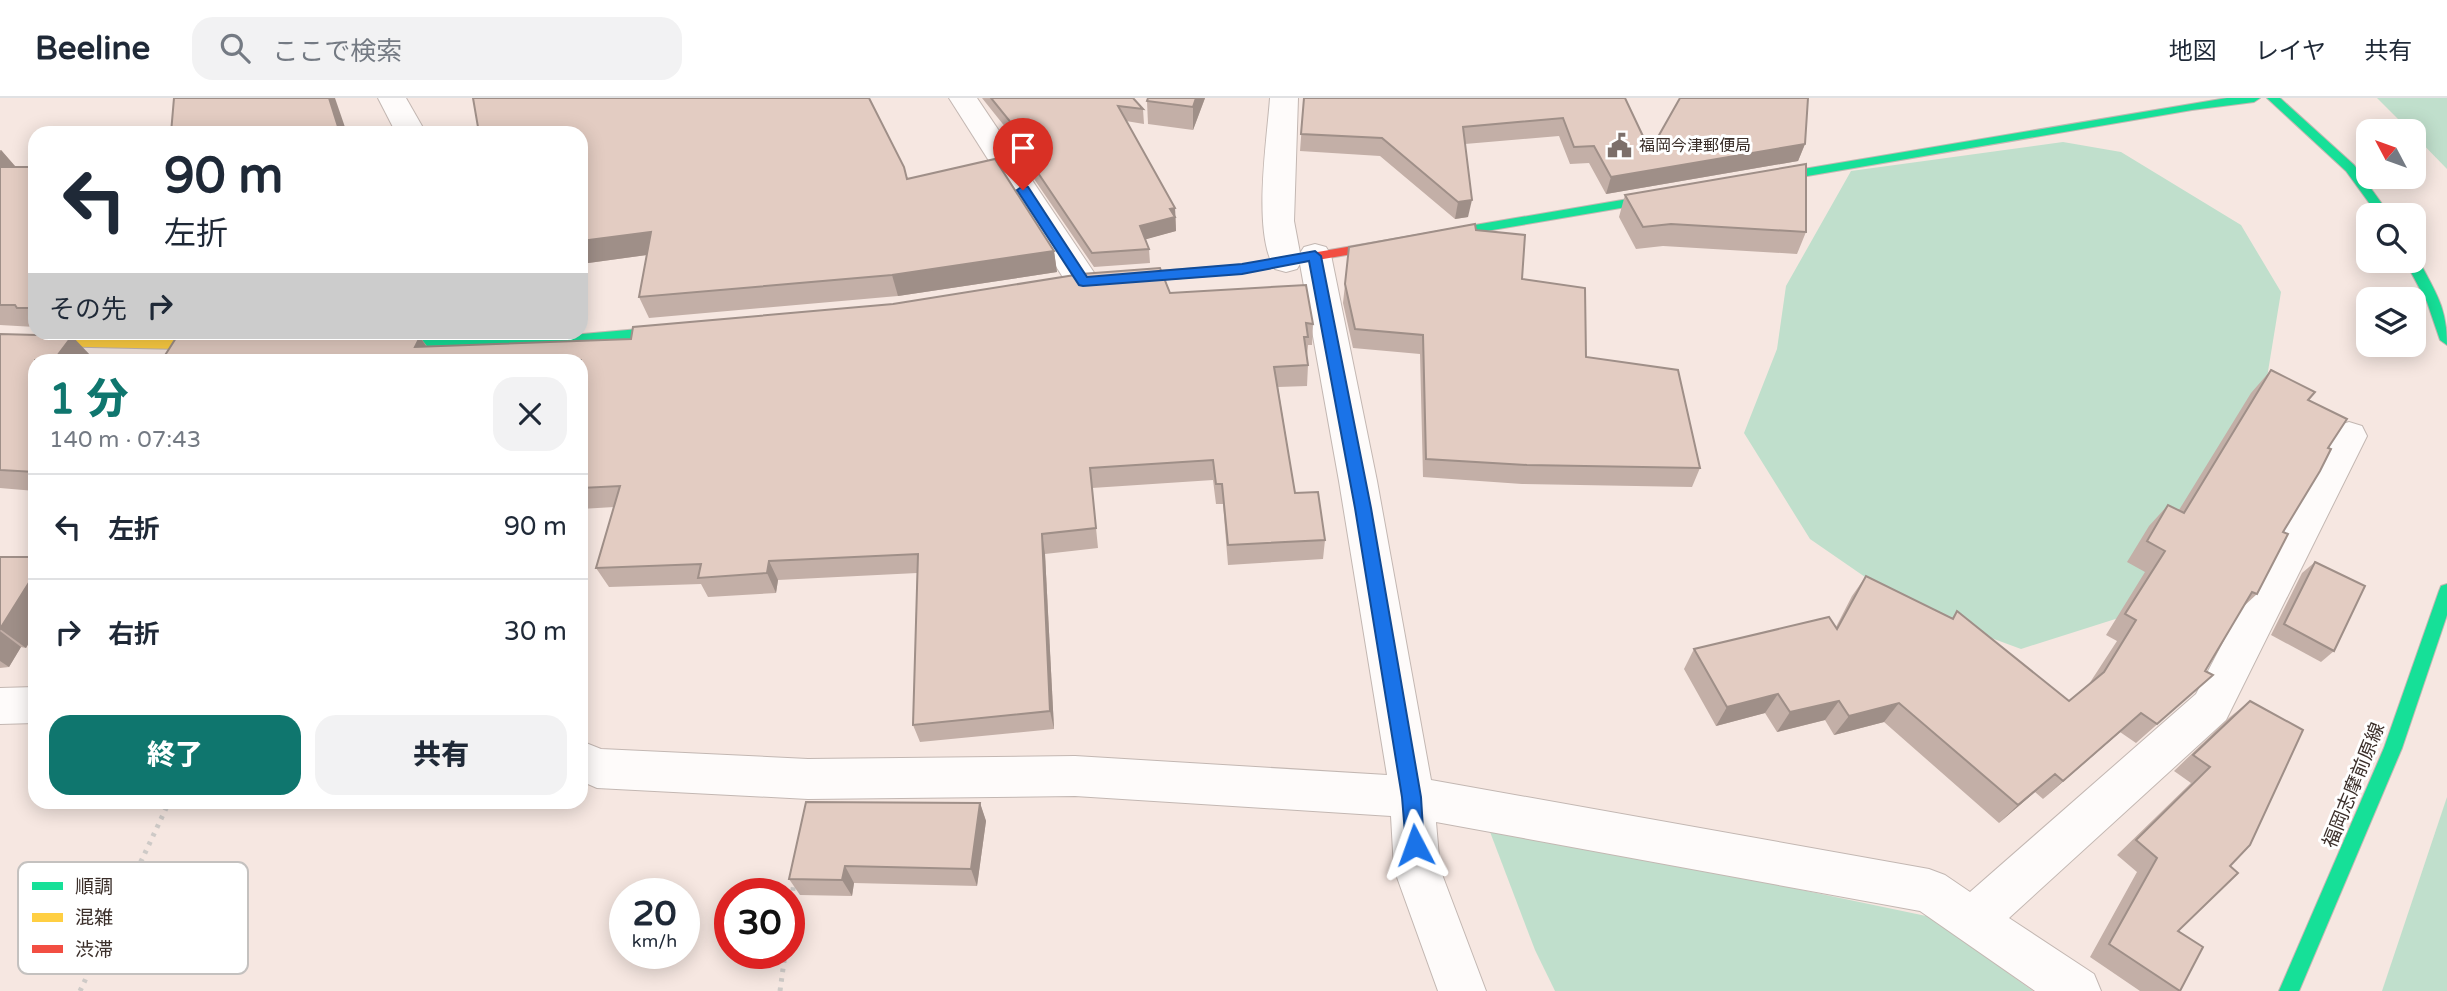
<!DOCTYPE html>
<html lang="ja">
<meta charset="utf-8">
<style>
body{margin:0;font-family:"Varela Round","Noto Sans JP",sans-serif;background:#f2f2f3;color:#1f2937;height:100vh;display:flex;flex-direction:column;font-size:26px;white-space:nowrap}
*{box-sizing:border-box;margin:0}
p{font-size:23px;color:#747a83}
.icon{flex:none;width:38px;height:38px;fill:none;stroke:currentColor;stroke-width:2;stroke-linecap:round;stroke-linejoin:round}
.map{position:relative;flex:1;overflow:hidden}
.details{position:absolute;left:28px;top:256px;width:560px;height:455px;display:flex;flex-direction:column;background:#fff;border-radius:21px;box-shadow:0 4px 18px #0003}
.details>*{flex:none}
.hud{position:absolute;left:28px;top:28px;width:560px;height:214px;border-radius:21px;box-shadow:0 4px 18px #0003;background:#fff;color:#1f2937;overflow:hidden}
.needle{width:46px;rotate:311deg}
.controls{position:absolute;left:2356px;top:21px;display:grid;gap:14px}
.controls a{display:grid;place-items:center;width:70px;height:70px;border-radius:14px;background:#fff;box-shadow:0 4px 18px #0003;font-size:35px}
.speed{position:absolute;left:609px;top:780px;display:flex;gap:14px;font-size:35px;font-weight:700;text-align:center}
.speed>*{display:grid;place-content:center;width:91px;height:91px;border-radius:50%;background:#fff;box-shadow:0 4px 18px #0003;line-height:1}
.speed small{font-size:18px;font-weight:400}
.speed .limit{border:10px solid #d22;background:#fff;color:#111}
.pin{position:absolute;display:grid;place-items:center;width:60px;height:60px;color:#fff;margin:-72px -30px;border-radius:50% 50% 50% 0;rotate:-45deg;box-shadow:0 0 7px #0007}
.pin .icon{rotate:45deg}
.me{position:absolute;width:77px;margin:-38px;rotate:356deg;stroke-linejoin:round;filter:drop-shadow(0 0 5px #0008)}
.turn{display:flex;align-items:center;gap:24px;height:147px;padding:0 21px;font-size:32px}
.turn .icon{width:91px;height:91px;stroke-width:2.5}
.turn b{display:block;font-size:49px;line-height:60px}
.then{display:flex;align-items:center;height:66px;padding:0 21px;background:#0003;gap:14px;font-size:26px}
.round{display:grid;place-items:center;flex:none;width:74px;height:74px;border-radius:21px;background:#f2f2f3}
.overview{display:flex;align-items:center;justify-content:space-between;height:119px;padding:0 21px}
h1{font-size:42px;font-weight:800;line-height:52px;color:#0f766e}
.action{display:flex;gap:14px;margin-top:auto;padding:14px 21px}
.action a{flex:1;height:80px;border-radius:21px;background:#0f766e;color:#fff;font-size:28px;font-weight:800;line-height:80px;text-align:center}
.action a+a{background:#f2f2f3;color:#1f2937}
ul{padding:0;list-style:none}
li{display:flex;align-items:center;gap:21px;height:105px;padding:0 21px;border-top:2px solid #e0e1e3}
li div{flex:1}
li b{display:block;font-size:26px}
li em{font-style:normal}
header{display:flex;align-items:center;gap:42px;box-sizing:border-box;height:98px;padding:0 35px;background:#fff;border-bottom:2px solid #e0e1e3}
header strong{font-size:33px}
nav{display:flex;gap:38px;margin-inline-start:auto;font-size:24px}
.search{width:490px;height:63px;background:#f2f2f3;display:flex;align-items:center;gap:18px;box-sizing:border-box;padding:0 24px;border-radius:21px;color:#747a83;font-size:26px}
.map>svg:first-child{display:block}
.green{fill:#c0dfcc}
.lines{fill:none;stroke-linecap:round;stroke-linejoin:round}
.street-casing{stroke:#c3b7b2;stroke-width:2}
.fast-casing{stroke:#c3b7b2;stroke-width:2}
.slow-casing{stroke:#c3b7b2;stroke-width:2}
.jam-casing{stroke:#c3b7b2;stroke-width:2}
.path{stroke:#cecac7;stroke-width:5;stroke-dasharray:3.5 6;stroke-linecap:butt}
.street{fill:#fefbfa;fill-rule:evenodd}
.fast{fill:#16e098;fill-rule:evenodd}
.slow{fill:#ffcf43;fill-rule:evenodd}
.jam{fill:#f24e42;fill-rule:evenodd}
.wall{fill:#c3afa7}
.shaded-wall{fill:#9f8f88}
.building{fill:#e3ccc2;stroke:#9f8f88;stroke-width:2}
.route{fill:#1a73e8;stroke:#114b97;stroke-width:2}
.labels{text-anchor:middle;stroke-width:6;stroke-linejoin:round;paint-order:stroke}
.far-poi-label{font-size:16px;fill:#3b2f2a;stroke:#fff;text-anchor:start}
.street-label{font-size:19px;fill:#3b2f2a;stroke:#fff}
.key{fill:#fff;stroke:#c4c1bf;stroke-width:2}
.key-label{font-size:19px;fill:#3b2f2a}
</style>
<header>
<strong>Beeline</strong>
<div class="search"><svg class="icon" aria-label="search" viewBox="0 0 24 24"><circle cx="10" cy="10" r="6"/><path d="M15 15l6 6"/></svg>ここで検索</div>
<nav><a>地図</a><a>レイヤ</a><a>共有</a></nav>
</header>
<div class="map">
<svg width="2447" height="893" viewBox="0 0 2447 893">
<rect width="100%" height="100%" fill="#f6e7e1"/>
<g class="green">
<path d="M 2377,0 L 2447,0 L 2447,71 L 2413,36 L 2413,33 L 2410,33 Z"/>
<path d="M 2063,44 L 2121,54 L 2241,127 L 2281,194 L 2263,304 L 2128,517 L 2021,551 L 1910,510 L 1810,441 L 1744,335 L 1777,251 L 1786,188 L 1851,73 Z"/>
<path d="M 2447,699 L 2447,893 L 2382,893 Z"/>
<path d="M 1487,726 L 1931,819 L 2033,893 L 1555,893 L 1535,852 Z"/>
</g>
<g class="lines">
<defs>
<g id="street">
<path d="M 378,0 L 406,0 L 426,35 L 396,35 Z"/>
<path d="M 949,0 L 977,0 L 1095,176 L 1099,184 L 1095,192 L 1083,195 L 1071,192 Z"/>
<path d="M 1270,0 L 1298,0 L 1294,123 L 1300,155 L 1304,149 L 1315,146 L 1326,149 L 1331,157 L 1377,383 L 1431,682 L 1929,771 L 1945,777 L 1970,794 L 2196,596 L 2336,328 L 2349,324 L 2362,328 L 2367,338 L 2226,622 L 2009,820 L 2094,876 L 2101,893 L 2035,893 L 1920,813 L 1436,724 L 1440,771 L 1486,893 L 1438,893 L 1394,771 L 1391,718 L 1075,698 L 808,701 L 597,690 L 581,683 L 581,643 L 601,651 L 808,661 L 1075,658 L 1387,677 L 1339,383 L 1300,166 L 1297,171 L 1286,174 L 1275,171 C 1252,135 1267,43 1270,0 Z"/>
<path d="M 35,589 L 35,625 L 0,626 L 0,590 Z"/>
</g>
<g id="fast">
<path d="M 2227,0 L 2260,0 L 2254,4 L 2192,12 L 1755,87 L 1749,83 L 1755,79 Z"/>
<path d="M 2267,0 L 2280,0 L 2354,67 L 2390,117 L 2378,117 L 2346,73 Z"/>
<path d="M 1675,93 L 1679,94 L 1679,100 L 1469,136 L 1463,132 L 1469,128 Z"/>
<path d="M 2413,159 L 2419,163 C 2436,195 2447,210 2447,247 L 2440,242 L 2427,204 L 2405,163 L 2413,163 Z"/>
<path d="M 684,227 L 689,229 L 691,232 L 689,235 L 560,248 L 370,250 L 363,245 L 370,240 L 560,238 Z"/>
<path d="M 2447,486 L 2447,517 L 2402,650 L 2299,893 L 2279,893 L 2384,650 L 2439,493 L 2441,488 Z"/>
</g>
<path id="slow" d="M 0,237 L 226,242 L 233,247 L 226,252 L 0,247 Z"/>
<path id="jam" d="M 1469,128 L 1474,129 L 1474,135 L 1242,175 L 1112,186 L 1105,181 L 1112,176 L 1242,167 Z"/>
</defs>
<use href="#street" class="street-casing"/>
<use href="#fast" class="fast-casing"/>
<use href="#slow" class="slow-casing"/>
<use href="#jam" class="jam-casing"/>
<g class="path">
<path d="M 789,821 L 794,784"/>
<path d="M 80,893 L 169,704"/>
<path d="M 780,893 L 785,856"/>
</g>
<use href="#street" class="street"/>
<use href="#fast" class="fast"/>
<use href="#slow" class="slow"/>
<use href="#jam" class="jam"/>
</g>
<g class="wall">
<path d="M 982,0 L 1133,0 L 1143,11 L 1144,26 L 1126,23 L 1175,110 L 1176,133 L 1145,141 L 1149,151 L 1150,165 L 1094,169 L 1030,75 L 1028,60 L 1030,60 Z"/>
<path d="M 1148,0 L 1205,0 L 1193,32 L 1148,26 L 1147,3 Z"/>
<path d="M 1304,0 L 1625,0 L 1650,53 L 1805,46 L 1798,63 L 1606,96 L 1589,65 L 1570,66 L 1559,38 L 1465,46 L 1468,119 L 1455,121 L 1380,58 L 1300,53 Z"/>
<path d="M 581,35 L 907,81 L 1054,153 L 1057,174 L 898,198 L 649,220 L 639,199 L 647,157 L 581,166 Z"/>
<path d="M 0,52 L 1,52 L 16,69 L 35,69 L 35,229 L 0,227 Z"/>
<path d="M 1625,97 L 1806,134 L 1797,156 L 1663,148 L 1636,151 L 1619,119 Z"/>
<path d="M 1476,132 L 1522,181 L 1586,259 L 1700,370 L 1692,389 L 1522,386 L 1423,379 L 1420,256 L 1353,250 L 1343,205 L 1349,149 Z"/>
<path d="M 1170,195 L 1313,226 L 1312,247 L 1308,247 L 1307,259 L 1308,267 L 1307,288 L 1278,289 L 1295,395 L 1325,442 L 1323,461 L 1228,467 L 1223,406 L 1216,406 L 1213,382 L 1092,390 L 1098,450 L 1045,456 L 1054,631 L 920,644 L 913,627 L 917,475 L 778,482 L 776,495 L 708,499 L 701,486 L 609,489 L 596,470 L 614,409 L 581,411 L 581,262 L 162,262 L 420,239 L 427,248 L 631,241 Z"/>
<path d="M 0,236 L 92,259 L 90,262 L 35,262 L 35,393 L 0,390 Z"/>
<path d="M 2271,272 L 2308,302 L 2328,350 L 2283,434 L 2257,496 L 2244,508 L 2205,573 L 2213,577 L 2136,645 L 2120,634 L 2043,701 L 2035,694 L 1999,725 L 1884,624 L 1834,637 L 1825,622 L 1777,634 L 1765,615 L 1716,628 L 1684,571 L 1694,551 L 1836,529 L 1852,498 L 1866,478 L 1952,520 L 1957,513 L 2069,603 L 2089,586 L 2117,543 L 2106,537 L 2145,474 L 2127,464 L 2149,428 L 2168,407 L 2179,412 L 2251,295 Z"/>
<path d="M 0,459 L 35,459 L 35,534 L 26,550 L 21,549 L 9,569 L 0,570 Z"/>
<path d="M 2315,464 L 2334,553 L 2321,564 L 2271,537 L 2302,475 Z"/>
<path d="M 2250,603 L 2230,768 L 2178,833 L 2180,893 L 2140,893 L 2090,859 L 2137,774 L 2117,757 L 2191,685 L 2174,673 L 2230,619 Z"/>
<path d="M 980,705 L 986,723 L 977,788 L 854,785 L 852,798 L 800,797 L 789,781 Z"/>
</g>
<g class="shaded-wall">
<path d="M 329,0 L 335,0 L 347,35 L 340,35 Z"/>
<path d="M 1196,0 L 1205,0 L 1193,32 L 1193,9 Z"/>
<path d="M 1805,46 L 1798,63 L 1606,96 L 1611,79 Z"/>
<path d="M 1,52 L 20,74 L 0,83 L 0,54 Z"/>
<path d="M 1472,102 L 1468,119 L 1455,121 L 1458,104 Z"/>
<path d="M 1175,110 L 1176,133 L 1140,143 L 1140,128 L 1170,111 Z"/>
<path d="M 651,134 L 661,155 L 581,166 L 581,143 Z"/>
<path d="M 1054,153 L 1057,174 L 898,198 L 892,177 Z"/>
<path d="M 72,238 L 92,259 L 90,262 L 54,262 Z"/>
<path d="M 420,239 L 434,260 L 415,249 Z"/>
<path d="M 1042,436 L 1045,456 L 1054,631 L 1050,613 Z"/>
<path d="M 769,463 L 778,482 L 776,495 L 767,475 Z"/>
<path d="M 35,475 L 35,534 L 26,550 L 0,531 Z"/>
<path d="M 0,533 L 21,549 L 9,569 L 0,563 Z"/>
<path d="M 1778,596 L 1765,615 L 1716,628 L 1727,609 Z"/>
<path d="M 1839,603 L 1825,622 L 1777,634 L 1790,614 Z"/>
<path d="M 1899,605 L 1884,624 L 1834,637 L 1849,618 Z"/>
<path d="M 2141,615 L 2120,634 L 2043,701 L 2063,683 Z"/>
<path d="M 2055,676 L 2035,694 L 1999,725 L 2018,707 Z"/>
<path d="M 980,705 L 986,723 L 977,788 L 971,771 Z"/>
<path d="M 845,768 L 854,785 L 852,798 L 842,782 Z"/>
</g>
<g class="building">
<path d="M 174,0 L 329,0 L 340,35 L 171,35 Z"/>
<path d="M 473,0 L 869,0 L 904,69 L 907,81 L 995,61 L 1054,153 L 892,177 L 639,199 L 651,134 L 581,143 L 581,35 L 479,35 Z"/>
<path d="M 991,0 L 1133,0 L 1143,11 L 1118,8 L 1175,110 L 1170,111 L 1175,119 L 1140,128 L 1149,151 L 1092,155 L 1028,60 L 1038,58 Z"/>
<path d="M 1148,0 L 1196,0 L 1193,9 L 1147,3 Z"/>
<path d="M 1304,0 L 1625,0 L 1650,53 L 1680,0 L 1808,0 L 1805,46 L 1611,79 L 1594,48 L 1574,49 L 1563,20 L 1463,29 L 1472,102 L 1458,104 L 1382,40 L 1301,36 Z"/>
<path d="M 1806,66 L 1806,134 L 1671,126 L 1643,129 L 1625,97 Z"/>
<path d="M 0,69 L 35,69 L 35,210 L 17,210 L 15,207 L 0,207 Z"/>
<path d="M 1475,126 L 1476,132 L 1525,137 L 1522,181 L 1585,190 L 1586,259 L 1678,272 L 1700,370 L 1527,367 L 1426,361 L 1423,237 L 1355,231 L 1345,186 L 1349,149 Z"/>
<path d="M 1160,170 L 1170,195 L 1306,187 L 1313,226 L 1306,225 L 1308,239 L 1304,239 L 1308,267 L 1274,269 L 1295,395 L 1318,394 L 1325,442 L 1228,447 L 1222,386 L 1216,386 L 1213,362 L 1090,370 L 1096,430 L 1042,436 L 1050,613 L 913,627 L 918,456 L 769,463 L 767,475 L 698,480 L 701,466 L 596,470 L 620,388 L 581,390 L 581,262 L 162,262 L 176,240 L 420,239 L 415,249 L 631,241 L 633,229 L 893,206 L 1081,176 Z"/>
<path d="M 0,236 L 72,238 L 54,262 L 35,262 L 35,374 L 0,372 Z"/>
<path d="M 2271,272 L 2315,294 L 2308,302 L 2347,321 L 2328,350 L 2331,351 L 2320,373 L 2283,434 L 2288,436 L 2257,496 L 2252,494 L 2205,573 L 2213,577 L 2157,626 L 2141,615 L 2063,683 L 2055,676 L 2018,707 L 1899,605 L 1849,618 L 1839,603 L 1790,614 L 1778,596 L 1727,609 L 1694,551 L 1829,519 L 1837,531 L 1866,478 L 1953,521 L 1957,513 L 2069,603 L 2104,574 L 2136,522 L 2125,516 L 2165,453 L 2147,443 L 2168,407 L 2184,415 Z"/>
<path d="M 0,459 L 35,459 L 35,475 L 0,531 Z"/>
<path d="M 2315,464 L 2365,488 L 2334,553 L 2284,526 Z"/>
<path d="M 2250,603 L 2303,632 L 2250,747 L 2230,768 L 2238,775 L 2178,833 L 2203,849 L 2180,893 L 2109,846 L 2157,760 L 2136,742 L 2210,669 L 2193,657 Z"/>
<path d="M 806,704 L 980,705 L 971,771 L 845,768 L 842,782 L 789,781 Z"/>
</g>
<path class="route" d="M 1023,88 L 1028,89 L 1087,179 L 1242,166 L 1315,153 L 1321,158 L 1371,410 L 1421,699 L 1424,747 L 1421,753 L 1415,756 L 1408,753 L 1406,747 L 1402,699 L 1355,410 L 1309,163 L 1242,176 L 1083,188 L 1079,187 L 1017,92 Z"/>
<defs>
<symbol id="civic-bare" viewBox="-9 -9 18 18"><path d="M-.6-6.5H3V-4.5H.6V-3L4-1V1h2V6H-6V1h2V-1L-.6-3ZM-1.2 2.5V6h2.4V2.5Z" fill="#7c6f6a" stroke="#fff" stroke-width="2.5" paint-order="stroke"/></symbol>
</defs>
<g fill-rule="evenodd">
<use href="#civic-bare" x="1602" y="30" width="35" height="35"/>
</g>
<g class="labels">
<g class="far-poi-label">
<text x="1639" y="53">福岡今津郵便局</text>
</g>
<g class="street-label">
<text transform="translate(2353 687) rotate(-68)" y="7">福岡志摩前原線</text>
</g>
</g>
<rect x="18" y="764" width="230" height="112" rx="10" class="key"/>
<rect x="32" y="784" width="31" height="8" fill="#16e098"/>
<rect x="32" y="815" width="31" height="9" fill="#ffcf43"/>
<rect x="32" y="847" width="31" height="8" fill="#f24e42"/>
<g class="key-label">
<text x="75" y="795">順調</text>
<text x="75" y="826">混雑</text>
<text x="75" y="858">渋滞</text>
</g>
</svg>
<div class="controls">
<a><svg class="needle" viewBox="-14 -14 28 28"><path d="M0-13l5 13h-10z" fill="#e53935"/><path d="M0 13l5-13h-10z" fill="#747a83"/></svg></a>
<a><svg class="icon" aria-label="search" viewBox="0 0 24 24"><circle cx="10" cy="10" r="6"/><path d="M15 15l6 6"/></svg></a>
<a><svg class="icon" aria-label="layers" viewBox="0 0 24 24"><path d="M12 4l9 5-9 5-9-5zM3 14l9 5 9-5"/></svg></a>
</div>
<div class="speed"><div>20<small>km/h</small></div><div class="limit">30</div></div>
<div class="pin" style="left:1023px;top:92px;background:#d93025"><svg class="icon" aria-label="arrive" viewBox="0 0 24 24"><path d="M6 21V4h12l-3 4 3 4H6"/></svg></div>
<svg class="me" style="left:1415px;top:747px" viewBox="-20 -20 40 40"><path d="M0-17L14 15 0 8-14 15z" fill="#1a73e8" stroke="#fff" stroke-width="4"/></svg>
<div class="hud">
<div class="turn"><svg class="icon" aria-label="left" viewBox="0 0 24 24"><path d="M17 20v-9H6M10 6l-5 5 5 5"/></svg><div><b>90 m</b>左折</div></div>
<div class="then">その先<svg class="icon" aria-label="right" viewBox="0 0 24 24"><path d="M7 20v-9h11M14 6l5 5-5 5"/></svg></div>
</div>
<section class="details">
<div class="overview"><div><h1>1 分</h1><p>140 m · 07:43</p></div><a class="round"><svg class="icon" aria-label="close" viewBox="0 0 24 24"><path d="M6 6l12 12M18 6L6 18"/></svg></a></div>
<ul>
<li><svg class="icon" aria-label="left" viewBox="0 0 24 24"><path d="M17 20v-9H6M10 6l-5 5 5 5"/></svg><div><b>左折</b></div><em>90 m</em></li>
<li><svg class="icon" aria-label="right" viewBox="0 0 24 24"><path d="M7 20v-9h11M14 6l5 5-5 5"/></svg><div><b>右折</b></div><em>30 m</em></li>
</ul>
<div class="action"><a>終了</a><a>共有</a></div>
</section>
</div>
